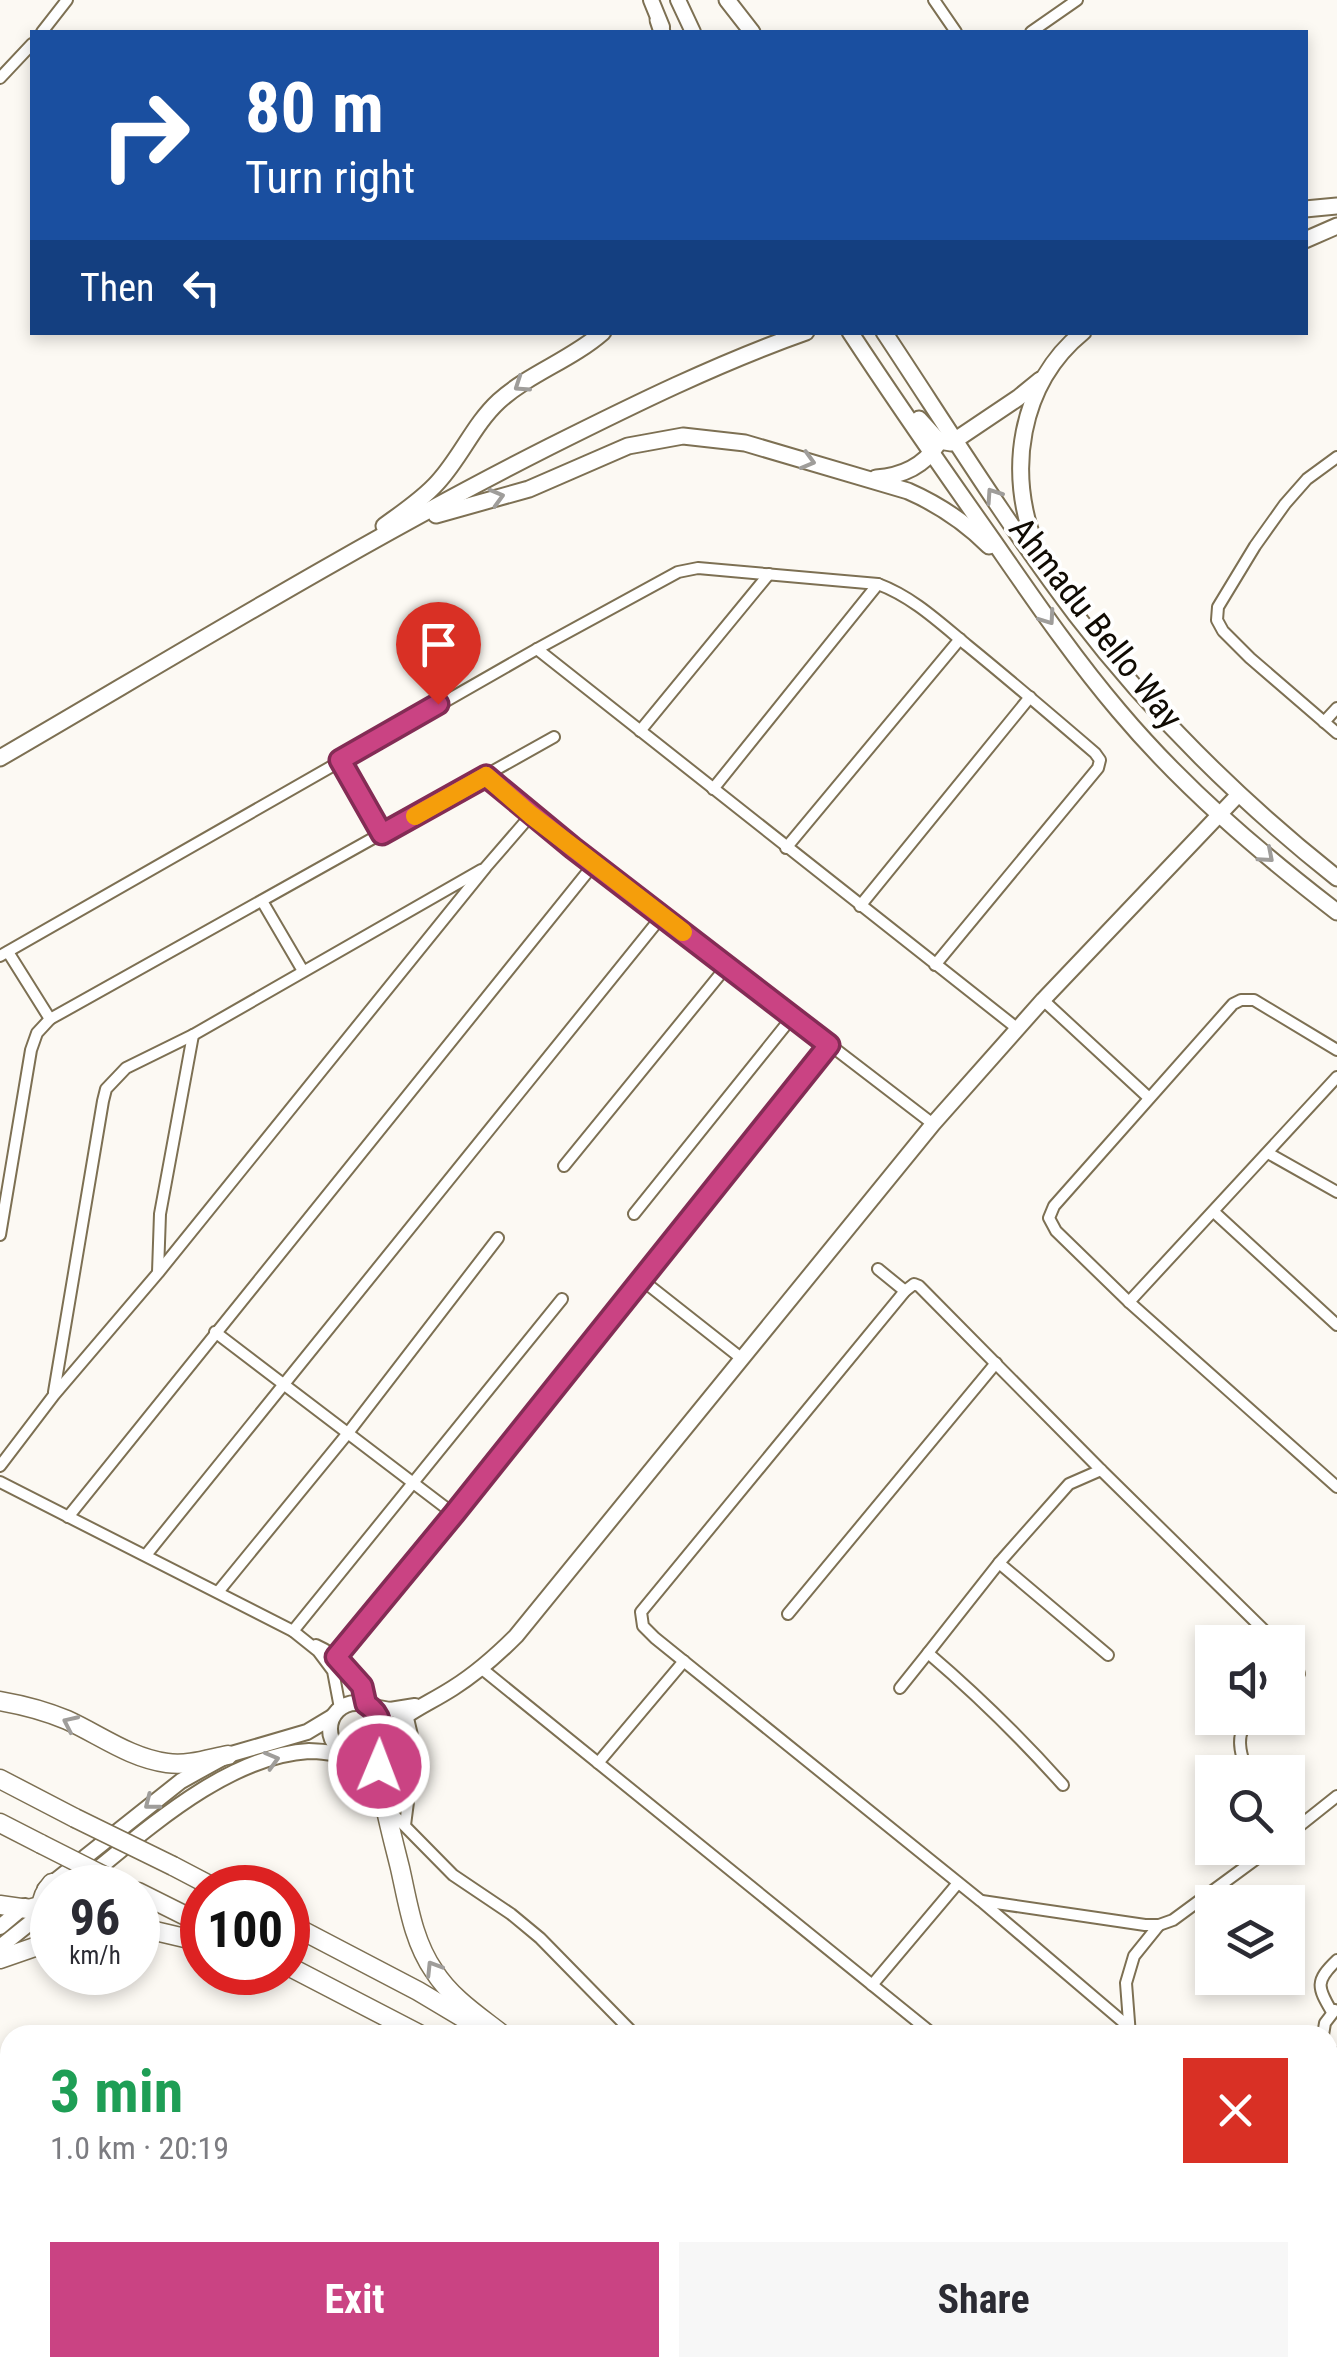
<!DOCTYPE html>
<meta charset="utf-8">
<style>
body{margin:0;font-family:"Roboto Condensed",sans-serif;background:#f7f7f7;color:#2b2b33;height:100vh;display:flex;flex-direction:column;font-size:38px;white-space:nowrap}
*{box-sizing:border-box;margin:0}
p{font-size:32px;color:#7c7c81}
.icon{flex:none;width:55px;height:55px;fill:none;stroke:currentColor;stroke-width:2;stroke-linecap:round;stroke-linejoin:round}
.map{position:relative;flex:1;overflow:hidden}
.panel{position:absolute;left:0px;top:2025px;width:1338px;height:352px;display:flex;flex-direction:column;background:#fff;border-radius:30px 30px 0 0;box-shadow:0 5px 15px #0003}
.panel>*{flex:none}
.banner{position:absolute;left:30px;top:30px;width:1278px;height:305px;border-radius:0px;box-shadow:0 5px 15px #0003;background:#1a4fa0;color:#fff;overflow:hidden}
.controls{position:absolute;left:1195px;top:1625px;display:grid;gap:20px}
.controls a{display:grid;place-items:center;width:110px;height:110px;border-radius:0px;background:#fff;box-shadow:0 5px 15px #0003;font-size:50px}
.speed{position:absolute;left:30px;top:1865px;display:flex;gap:20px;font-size:50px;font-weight:700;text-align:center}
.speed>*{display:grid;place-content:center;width:130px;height:130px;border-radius:50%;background:#fff;box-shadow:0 5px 15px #0003;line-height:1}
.speed small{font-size:25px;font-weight:400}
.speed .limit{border:15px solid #d22;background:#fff;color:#111}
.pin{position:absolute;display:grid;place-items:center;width:85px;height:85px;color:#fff;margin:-102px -42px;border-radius:50% 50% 50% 0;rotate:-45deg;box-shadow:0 0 10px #0007}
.pin .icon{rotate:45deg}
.me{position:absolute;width:110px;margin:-55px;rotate:1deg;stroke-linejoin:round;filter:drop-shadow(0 0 8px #0008)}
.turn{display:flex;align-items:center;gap:35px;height:210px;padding:0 50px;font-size:45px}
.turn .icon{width:130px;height:130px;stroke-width:2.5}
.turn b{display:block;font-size:70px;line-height:85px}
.then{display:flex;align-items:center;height:95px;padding:0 50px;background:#0003;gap:20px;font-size:38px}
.round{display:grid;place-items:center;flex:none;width:105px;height:105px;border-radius:0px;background:#f7f7f7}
.overview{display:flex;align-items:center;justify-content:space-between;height:170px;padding:0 50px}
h1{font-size:60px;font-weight:700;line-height:75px;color:#1e9e55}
.primary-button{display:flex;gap:20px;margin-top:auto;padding:20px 50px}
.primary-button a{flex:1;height:115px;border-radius:0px;background:#ca4383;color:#fff;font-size:40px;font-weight:700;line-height:115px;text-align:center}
.primary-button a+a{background:#f7f7f7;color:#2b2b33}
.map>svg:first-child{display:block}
.water{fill:#62bfd8;stroke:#498998;stroke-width:2.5}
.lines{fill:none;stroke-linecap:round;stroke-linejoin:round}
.street-casing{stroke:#7d7053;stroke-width:14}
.secondary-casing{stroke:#7d7053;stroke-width:18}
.primary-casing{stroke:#7d7053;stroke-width:19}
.highway-casing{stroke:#7d7053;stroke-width:21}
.street{stroke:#fff;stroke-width:10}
.secondary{stroke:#fff;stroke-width:14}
.primary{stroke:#fff;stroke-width:15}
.highway{stroke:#fff;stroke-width:18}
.highway-bridge-casing{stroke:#7d7053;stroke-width:21;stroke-linecap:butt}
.highway-bridge{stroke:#fff;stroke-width:18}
.oneway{stroke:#9f9d9a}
.route-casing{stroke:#832c55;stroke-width:25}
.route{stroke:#ca4383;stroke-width:18}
.slow{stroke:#f59e0b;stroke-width:18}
.labels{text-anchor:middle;stroke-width:8;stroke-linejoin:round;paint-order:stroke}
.street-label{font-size:35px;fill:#100b03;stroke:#fff}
</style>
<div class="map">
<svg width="1337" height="2376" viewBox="0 0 1337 2376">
<rect width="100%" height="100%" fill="#fcf9f3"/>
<g class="water">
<path d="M 0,2346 L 10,2346 L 10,2368 L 182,2368 L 175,2376 L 0,2376 Z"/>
<path d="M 424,2368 L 562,2368 L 570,2376 L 416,2376 Z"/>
</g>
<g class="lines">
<defs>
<g id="street">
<path d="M 934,0 L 956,32"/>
<path d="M 42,32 L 67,0"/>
<path d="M 1031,32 L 1077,0"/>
<path d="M 0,78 L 32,44"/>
<path d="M 1337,457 L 1307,479 L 1285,504 L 1255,546 L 1218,607 L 1217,620 L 1223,631 L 1250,658 L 1337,733"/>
<path d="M 537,649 L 1018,1029"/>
<path d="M 1324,722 L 1337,708"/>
<path d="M 640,731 L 769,574"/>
<path d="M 340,760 L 383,834"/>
<path d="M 486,776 L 594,864 L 933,1124"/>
<path d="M 713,789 L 878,584"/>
<path d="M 786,848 L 960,639"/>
<path d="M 262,901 L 303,971"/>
<path d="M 860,906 L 1030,697"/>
<path d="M 0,956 L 537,649 L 678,572 L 698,568 L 878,584 C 913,597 940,623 968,646 C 1011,681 1053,717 1095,753 L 1100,760 L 1098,768 L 935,965"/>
<path d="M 1043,1000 L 1148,1097"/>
<path d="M 50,1019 L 554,737"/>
<path d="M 1337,1050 L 1254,1000 L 1241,1000 L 1233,1004 L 1054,1206 L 1049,1218 L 1056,1231 L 1129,1302 L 1337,1487"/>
<path d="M 1268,1153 L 1337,1192"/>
<path d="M 564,1166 L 727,966"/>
<path d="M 1214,1212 L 1337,1325"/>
<path d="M 634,1214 L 793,1016"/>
<path d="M 0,1235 L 31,1050 L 37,1033 L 50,1019 L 8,952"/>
<path d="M 878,1269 L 905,1291"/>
<path d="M 158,1272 L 160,1214 L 193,1035"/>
<path d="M 642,1280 L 741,1358"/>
<path d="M 1129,1302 L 1337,1077"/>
<path d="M 215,1332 L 454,1514"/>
<path d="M 54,1392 L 103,1101 L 106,1089 L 126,1068 L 193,1035 L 481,870"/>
<path d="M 0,1466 L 54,1395 L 158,1273 L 486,867 L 531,815"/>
<path d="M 0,1482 L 293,1631 L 318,1651 L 333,1671 L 340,1708"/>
<path d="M 68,1517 L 594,864"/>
<path d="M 146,1555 L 662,916"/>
<path d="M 999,1563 L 1108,1655"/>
<path d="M 218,1592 L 348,1433 L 498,1238"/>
<path d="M 788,1614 L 996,1363"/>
<path d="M 293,1631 L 562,1299"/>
<path d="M 316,1645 C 339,1655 363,1678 366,1704"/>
<path d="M 1288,1654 L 1296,1663 L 1299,1674 L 1288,1690"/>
<path d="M 336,1657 L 454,1514 L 829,1045"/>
<path d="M 481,1668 L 934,2035"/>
<path d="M 900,1688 L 928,1653"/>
<path d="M 598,1763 L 684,1661"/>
<path d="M 1247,1772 C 1243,1760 1236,1742 1243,1729 C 1246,1724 1252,1721 1257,1718"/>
<path d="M 1063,1785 C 1021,1738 976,1694 928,1653 L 999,1563 L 1069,1484 L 1101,1470"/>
<path d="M 388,1809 L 453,1875 L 511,1914 L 540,1938 L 635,2035"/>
<path d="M 405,1825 L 415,1748 L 407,1714"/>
<path d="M 1288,1835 L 1337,1796"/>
<path d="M 982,1901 L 1145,1925 L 1159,1925 L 1173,1920 L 1271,1848"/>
<path d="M 872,1985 L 958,1883"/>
<path d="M 1332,2012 C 1317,1987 1315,1981 1337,1960"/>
<path d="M 1129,2027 L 981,1901 L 655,1638 L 643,1626 L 641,1612 L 905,1291 L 914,1284 L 919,1286 L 1101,1470 L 1276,1642"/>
<path d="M 1130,2035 L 1126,1983 L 1134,1956 L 1159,1925"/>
<path d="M 1323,2035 L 1325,2023 L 1335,2010"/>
<path d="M 1328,2048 L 1337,2057"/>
</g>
<g id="secondary">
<path d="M 651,0 L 662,27"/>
<path d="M 678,0 L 693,32"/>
<circle cx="356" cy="1729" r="26"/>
<path d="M 368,1706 L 390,1710 L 415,1706"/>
<path d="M 380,1739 C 404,1712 425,1706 453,1688 C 477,1673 497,1655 516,1636 L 933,1124 L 1043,1000 L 1239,794"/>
<path d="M 74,1888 C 139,1837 223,1756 309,1751 C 322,1751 335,1754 348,1754"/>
<path d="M 45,1889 L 181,1781 L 228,1755 L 307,1732 L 332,1717"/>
<path d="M 0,1927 L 25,1906"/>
<path d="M 0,1947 L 50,1907"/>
</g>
<g id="primary">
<path d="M 727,0 L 752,32"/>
<path d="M 658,20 L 662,32"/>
<path d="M 1305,209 L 1337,206"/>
<path d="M 1305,240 L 1337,226"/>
<path d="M 850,332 C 896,402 944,471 992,539 C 1033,598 1073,657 1119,711 C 1183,787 1259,852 1337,912"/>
<path d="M 884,332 C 947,427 1007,524 1076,615 C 1151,713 1240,801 1337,878"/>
<path d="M 919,419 L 939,441 L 951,443 L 1018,398 L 1040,380"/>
<path d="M 876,478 C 901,476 923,467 937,445"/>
<path d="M 436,515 L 529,489 L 628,446 L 683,436 L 745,443 L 908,491 C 940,505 965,522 989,546"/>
<path d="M 384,526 C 403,512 423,499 438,482 C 461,457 474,424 499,401 C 530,373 571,360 603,332"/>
<path d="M 1036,546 C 1006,474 1019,384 1083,332"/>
<path d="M 0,758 C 182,652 361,542 549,447 C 633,405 718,363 806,332"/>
</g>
<g id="highway">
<path d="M 0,1701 C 23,1705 46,1711 67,1720 C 100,1735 130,1758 167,1763 C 188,1766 208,1759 228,1755"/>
<path d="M 378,1744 C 378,1787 390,1827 400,1868 C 408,1903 413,1941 434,1971 C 451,1998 479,2016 503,2035"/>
<path d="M 0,1779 L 75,1818"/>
<path d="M 0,1823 L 41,1844"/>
<path d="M 173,1866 L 215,1888"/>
<path d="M 52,1883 C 39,1898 38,1911 52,1925"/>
<path d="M 138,1892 L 202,1924"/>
<path d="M 0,1905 L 28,1909 L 52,1903"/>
<path d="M 288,1923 L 418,1991 L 475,2025"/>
<path d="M 138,1930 L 155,1931 L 202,1942"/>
<path d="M 0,1959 L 52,1941"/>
<path d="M 288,1966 L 421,2035"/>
<path d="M 883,2368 L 892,2376"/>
<path d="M 931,2368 L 940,2376"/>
</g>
</defs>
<use href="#street" class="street-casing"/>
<use href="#secondary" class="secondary-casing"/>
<use href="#primary" class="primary-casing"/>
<use href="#highway" class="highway-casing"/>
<use href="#street" class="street"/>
<use href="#secondary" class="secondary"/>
<use href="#primary" class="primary"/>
<use href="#highway" class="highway"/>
<defs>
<g id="highway-bridge">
<path d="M 75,1818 L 173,1866"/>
<path d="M 41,1844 L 128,1888"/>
</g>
</defs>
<use href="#highway-bridge" class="highway-bridge-casing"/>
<use href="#highway-bridge" class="highway-bridge"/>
</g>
<defs><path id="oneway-chevron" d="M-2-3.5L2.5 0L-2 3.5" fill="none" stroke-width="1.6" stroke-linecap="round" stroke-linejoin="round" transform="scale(2.5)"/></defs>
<g class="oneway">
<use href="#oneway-chevron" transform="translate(521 385) rotate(146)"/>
<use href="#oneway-chevron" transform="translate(808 461) rotate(16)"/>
<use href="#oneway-chevron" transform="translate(993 495) rotate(-124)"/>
<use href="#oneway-chevron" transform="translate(497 497) rotate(-16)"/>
<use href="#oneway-chevron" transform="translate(1048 618) rotate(55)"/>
<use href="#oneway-chevron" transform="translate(1267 856) rotate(41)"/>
<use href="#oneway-chevron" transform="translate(70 1723) rotate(-155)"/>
<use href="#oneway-chevron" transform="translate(272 1760) rotate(-16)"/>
<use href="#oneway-chevron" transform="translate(151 1803) rotate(142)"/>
<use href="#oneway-chevron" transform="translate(433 1968) rotate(-122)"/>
</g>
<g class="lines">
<defs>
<path id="route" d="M 379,1766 C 376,1742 391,1720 366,1704 L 362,1686 L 336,1657 L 454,1514 L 829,1045 L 573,848 L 486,776 L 382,834 L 340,760 L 438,704"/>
</defs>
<use href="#route" class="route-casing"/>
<use href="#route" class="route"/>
<path class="slow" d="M 415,816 L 486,776 L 531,815 L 683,932"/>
</g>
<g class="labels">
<g class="street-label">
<text transform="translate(1096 623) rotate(52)" y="12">Ahmadu Bello Way</text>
</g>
</g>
</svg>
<div class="controls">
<a><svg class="icon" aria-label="sound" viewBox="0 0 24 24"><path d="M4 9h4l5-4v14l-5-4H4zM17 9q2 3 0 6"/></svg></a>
<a><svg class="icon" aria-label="search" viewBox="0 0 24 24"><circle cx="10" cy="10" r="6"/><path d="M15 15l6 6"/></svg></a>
<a><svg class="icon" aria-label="layers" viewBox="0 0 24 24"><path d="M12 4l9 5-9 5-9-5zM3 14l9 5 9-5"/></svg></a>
</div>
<div class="speed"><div>96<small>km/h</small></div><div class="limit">100</div></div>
<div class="pin" style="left:438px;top:704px;background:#d93025"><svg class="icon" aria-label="arrive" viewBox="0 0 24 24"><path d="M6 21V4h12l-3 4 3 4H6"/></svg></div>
<svg class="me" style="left:379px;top:1766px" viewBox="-20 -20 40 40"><circle r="17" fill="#ca4383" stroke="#fff" stroke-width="3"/><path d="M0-11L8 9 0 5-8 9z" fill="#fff"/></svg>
<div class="banner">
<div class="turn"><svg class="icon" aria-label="right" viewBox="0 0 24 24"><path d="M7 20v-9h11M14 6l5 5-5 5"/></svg><div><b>80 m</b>Turn right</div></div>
<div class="then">Then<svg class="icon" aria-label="left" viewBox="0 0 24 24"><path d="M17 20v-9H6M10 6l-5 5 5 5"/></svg></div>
</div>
<section class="panel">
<div class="overview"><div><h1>3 min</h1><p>1.0 km · 20:19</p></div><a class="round" style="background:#d93025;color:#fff"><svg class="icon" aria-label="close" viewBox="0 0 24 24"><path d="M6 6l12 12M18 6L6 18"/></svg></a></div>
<div class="primary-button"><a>Exit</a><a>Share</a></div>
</section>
</div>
